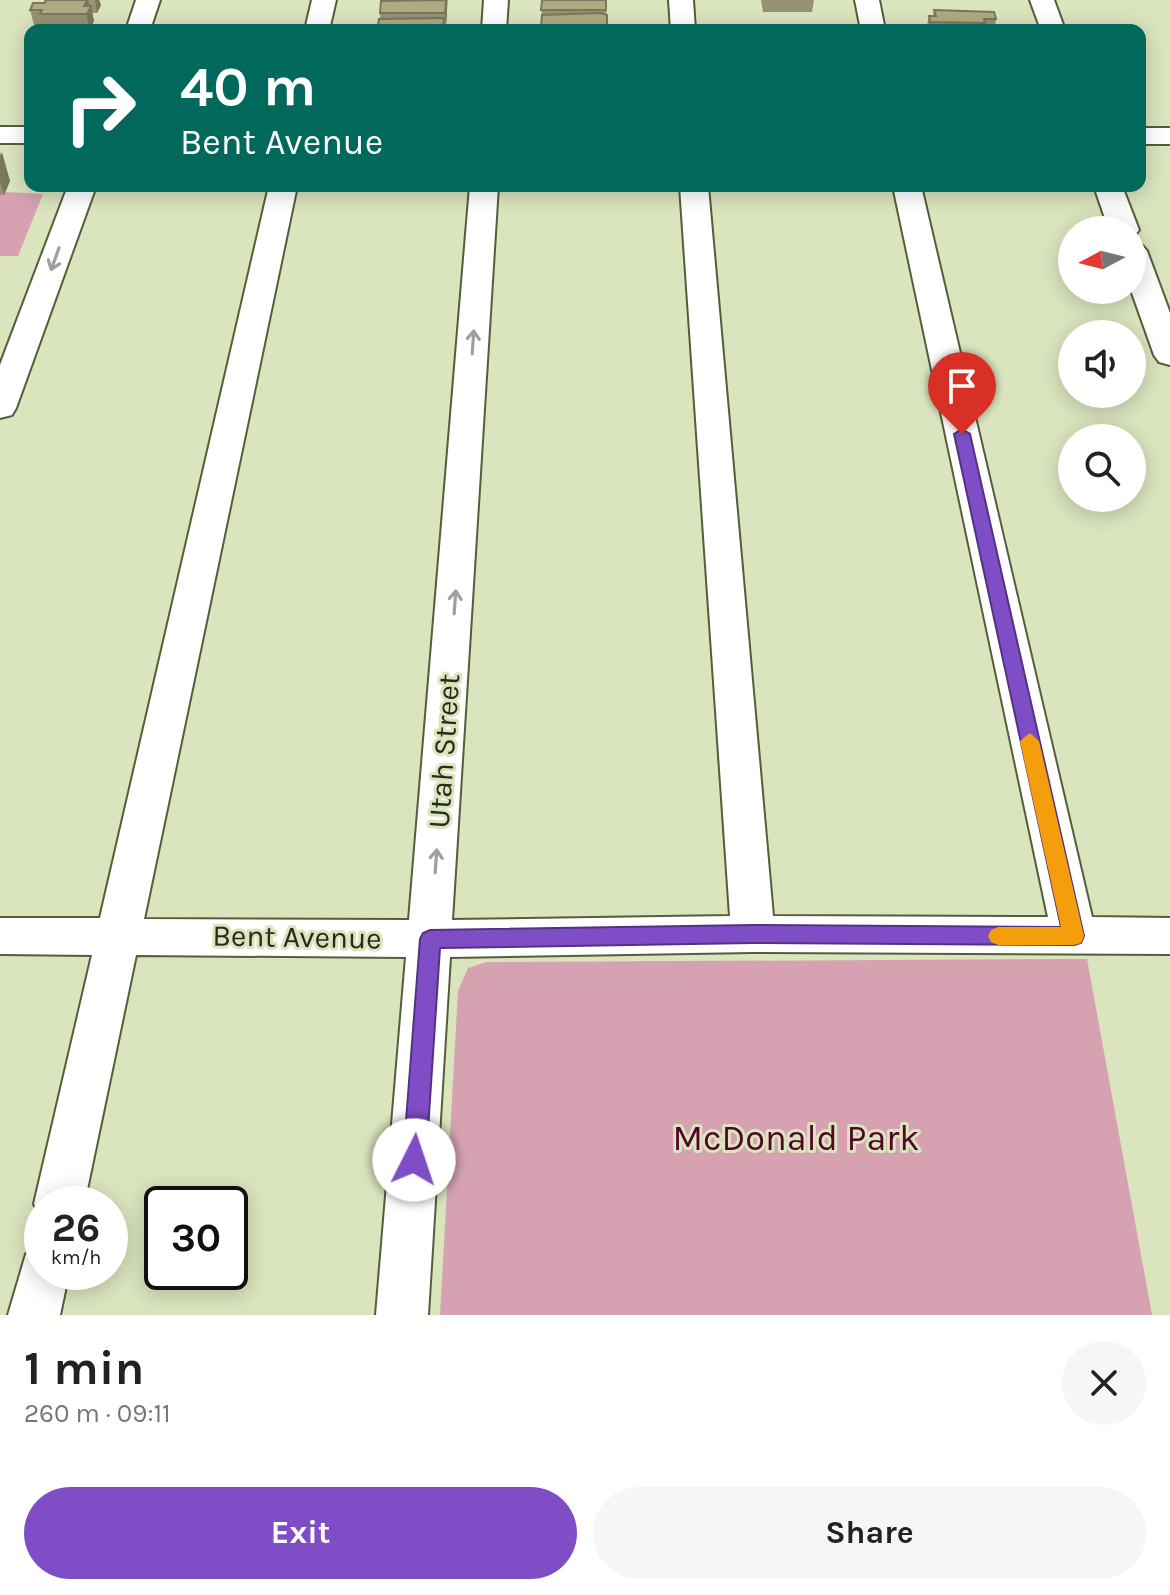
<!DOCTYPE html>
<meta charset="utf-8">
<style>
body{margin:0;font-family:Karla,sans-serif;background:#f6f6f6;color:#222;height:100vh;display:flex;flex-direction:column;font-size:30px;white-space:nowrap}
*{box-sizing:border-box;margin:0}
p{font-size:26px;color:#767676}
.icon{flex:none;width:44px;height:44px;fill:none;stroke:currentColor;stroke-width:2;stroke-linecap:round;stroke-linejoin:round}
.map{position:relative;height:1315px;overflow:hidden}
.drawer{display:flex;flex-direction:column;background:#fff;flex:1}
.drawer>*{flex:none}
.banner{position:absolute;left:24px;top:24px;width:1122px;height:168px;border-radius:16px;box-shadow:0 4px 20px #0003;background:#00695c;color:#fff;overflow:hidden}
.needle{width:52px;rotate:263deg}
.tools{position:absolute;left:1058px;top:216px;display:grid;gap:16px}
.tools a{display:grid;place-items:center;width:88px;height:88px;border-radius:50%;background:#fff;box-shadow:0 4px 20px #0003;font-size:40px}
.speed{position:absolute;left:24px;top:1186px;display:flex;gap:16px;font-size:40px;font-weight:700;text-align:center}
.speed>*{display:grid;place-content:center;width:104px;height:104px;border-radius:50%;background:#fff;box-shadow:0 4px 20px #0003;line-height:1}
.speed small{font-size:20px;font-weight:400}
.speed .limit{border:4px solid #111;border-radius:12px;background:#fff;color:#111}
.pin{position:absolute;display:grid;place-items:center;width:68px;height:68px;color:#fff;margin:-82px -34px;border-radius:50% 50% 50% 0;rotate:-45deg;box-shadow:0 0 8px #0007}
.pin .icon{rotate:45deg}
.me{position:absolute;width:88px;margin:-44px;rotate:4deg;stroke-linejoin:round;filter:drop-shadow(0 0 6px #0008)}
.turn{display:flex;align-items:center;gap:28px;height:168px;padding:0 24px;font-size:36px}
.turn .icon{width:104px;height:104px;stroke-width:2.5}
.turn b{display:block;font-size:56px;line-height:68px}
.round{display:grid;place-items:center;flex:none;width:84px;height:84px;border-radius:42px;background:#f6f6f6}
.headline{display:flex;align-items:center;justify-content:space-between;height:136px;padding:0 24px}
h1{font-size:48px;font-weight:700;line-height:60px}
.primary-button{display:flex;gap:16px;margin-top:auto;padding:16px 24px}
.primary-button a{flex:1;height:92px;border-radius:48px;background:#7f4ec6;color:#fff;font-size:32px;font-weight:700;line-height:92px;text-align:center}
.primary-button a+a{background:#f6f6f6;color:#222}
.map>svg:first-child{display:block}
.green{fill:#d6a2b1}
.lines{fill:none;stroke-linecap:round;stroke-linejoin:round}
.minor-casing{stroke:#555d3a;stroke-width:4}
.minor{fill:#fff;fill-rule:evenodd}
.wall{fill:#979271}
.shaded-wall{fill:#7b775c}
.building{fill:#b0aa83;stroke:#7b775c;stroke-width:2}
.oneway{stroke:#9ea099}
.route{fill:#7f4ec6;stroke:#533381;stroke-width:2}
.slow{fill:#f59e0b}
.labels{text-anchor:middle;stroke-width:6;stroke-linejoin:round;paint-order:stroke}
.street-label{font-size:30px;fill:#272b1c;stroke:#dae4bd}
.near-park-label{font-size:36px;fill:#54042a;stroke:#dae4bd}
</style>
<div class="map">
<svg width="1170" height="1315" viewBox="0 0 1170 1315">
<rect width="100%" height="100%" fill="#dae4bd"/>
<g class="green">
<path d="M 5,192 L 43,194 L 18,256 L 0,256 L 0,195 Z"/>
<path d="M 1087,959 L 1152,1315 L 440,1315 L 458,991 L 468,968 L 487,962 Z"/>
</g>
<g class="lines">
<defs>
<g id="minor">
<path d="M 136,0 L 160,0 L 150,30 L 126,30 Z"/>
<path d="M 312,0 L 336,0 L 329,30 L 305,30 Z"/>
<path d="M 484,0 L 508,0 L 506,30 L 482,30 Z"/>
<path d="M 669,0 L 693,0 L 695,30 L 671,30 Z"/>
<path d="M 855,0 L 879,0 L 885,30 L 861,30 Z"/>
<path d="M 1030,0 L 1054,0 L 1065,30 L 1041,30 Z"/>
<rect x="0" y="127" width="30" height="16"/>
<rect x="1140" y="128" width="30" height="16"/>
<path d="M 68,186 L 96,186 L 16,408 L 12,415 L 0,418 L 0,365 Z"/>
<path d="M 269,186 L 297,186 L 144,919 L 409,920 L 470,186 L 498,186 L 452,920 L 730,916 L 680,186 L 708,186 L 773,916 L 1048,917 L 893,186 L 921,186 L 1092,917 L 1170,918 L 1170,954 L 753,952 L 450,957 L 428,1315 L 376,1315 L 406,957 L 136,955 L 84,1204 L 42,1204 L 42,1221 L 34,1204 L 92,955 L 0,954 L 0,918 L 100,918 Z"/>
<path d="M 1094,186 L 1122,186 L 1139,230 L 1134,236 L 1132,230 L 1109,230 Z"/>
<path d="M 1132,242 L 1142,245 L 1147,251 L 1170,313 L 1170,365 L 1159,362 L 1154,355 L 1131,290 Z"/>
<path d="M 42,1248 L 42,1272 L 69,1272 L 60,1315 L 8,1315 L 26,1254 Z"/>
</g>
</defs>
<use href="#minor" class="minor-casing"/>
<use href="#minor" class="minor"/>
</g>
<g class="wall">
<path d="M 44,0 L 99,0 L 101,5 L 97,13 L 92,13 L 94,21 L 90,29 L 43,29 L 42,25 L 34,25 L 30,10 L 44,3 Z"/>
<path d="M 383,0 L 448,0 L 445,30 L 377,30 L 380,19 L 380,13 Z"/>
<path d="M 542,0 L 606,0 L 607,30 L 541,30 Z"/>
<path d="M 761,0 L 814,0 L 812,12 L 763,12 Z"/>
<path d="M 934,10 L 996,19 L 995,26 L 997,30 L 926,30 L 929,16 L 933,16 Z"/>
<path d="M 0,152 L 10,181 L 4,195 L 0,195 Z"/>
</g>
<g class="shaded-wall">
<path d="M 87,0 L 88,0 L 90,8 L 91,6 L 94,21 L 90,29 L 84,6 Z"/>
<path d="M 95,0 L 99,0 L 101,5 L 97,13 Z"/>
<path d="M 446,0 L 447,15 L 446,27 L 445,13 Z"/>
<path d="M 2,152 L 10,181 L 4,195 L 0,181 L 0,157 Z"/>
</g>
<g class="building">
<path d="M 46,0 L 87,0 L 84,6 L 91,6 L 87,14 L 40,14 L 42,10 L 30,10 L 33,3 L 45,3 Z"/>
<path d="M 446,0 L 445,13 L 380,13 L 381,1 Z"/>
<path d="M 542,0 L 606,0 L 606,10 L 541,10 Z"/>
<path d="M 934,10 L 994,12 L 996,19 L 984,19 L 985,23 L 930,22 L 929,16 L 936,16 Z"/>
<path d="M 600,13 L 607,15 L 607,27 L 541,27 L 542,15 Z"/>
<path d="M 444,18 L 443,27 L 434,28 L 434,30 L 377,30 L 379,19 Z"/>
<path d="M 932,26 L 996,26 L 997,30 L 933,30 Z"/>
</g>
<defs><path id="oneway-shaft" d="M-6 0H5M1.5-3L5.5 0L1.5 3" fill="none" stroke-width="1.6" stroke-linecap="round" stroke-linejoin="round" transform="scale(2)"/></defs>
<g class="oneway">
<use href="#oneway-shaft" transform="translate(55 259) rotate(110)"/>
<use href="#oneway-shaft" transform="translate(473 342) rotate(-86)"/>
<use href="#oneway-shaft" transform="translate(455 602) rotate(-86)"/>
<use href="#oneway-shaft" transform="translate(436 861) rotate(-86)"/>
</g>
<path class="route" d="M 962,429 L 970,434 L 1084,936 L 1081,943 L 1074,945 L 753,943 L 440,948 L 426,1160 L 422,1167 L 414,1170 L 406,1167 L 403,1160 L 420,939 L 423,933 L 430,930 L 753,925 L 1061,927 L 954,434 Z"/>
<path class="slow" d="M 1030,733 L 1039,741 L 1084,936 L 1081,943 L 1074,945 L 998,945 L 991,942 L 988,936 L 991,930 L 998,927 L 1061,927 L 1020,741 Z"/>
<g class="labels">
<g class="street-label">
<text transform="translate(444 751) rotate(-86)" y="10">Utah Street</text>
<text transform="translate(297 937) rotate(1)" y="10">Bent Avenue</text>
</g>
<g class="near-park-label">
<text x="796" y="1150">McDonald Park</text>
</g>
</g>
</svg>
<div class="tools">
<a><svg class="needle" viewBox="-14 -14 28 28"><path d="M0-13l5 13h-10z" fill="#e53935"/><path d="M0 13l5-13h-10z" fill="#767676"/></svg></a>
<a><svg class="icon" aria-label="sound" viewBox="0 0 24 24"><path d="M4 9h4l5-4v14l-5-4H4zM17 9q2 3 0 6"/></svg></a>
<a><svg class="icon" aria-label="search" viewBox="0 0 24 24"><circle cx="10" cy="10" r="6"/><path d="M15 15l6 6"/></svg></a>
</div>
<div class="speed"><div>26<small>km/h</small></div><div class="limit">30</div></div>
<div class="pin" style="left:962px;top:434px;background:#d93025"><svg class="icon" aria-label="arrive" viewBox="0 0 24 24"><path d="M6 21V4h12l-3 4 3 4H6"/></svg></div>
<svg class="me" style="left:414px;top:1160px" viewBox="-20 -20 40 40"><circle r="19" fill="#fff"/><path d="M0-13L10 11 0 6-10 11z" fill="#7f4ec6"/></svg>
<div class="banner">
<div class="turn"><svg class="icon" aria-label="right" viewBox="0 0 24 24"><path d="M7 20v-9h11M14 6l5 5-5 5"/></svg><div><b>40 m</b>Bent Avenue</div></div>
</div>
</div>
<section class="drawer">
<div class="headline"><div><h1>1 min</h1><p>260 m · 09:11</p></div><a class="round"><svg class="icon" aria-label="close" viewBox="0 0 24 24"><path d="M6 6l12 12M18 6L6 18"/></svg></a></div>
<div class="primary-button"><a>Exit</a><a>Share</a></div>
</section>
